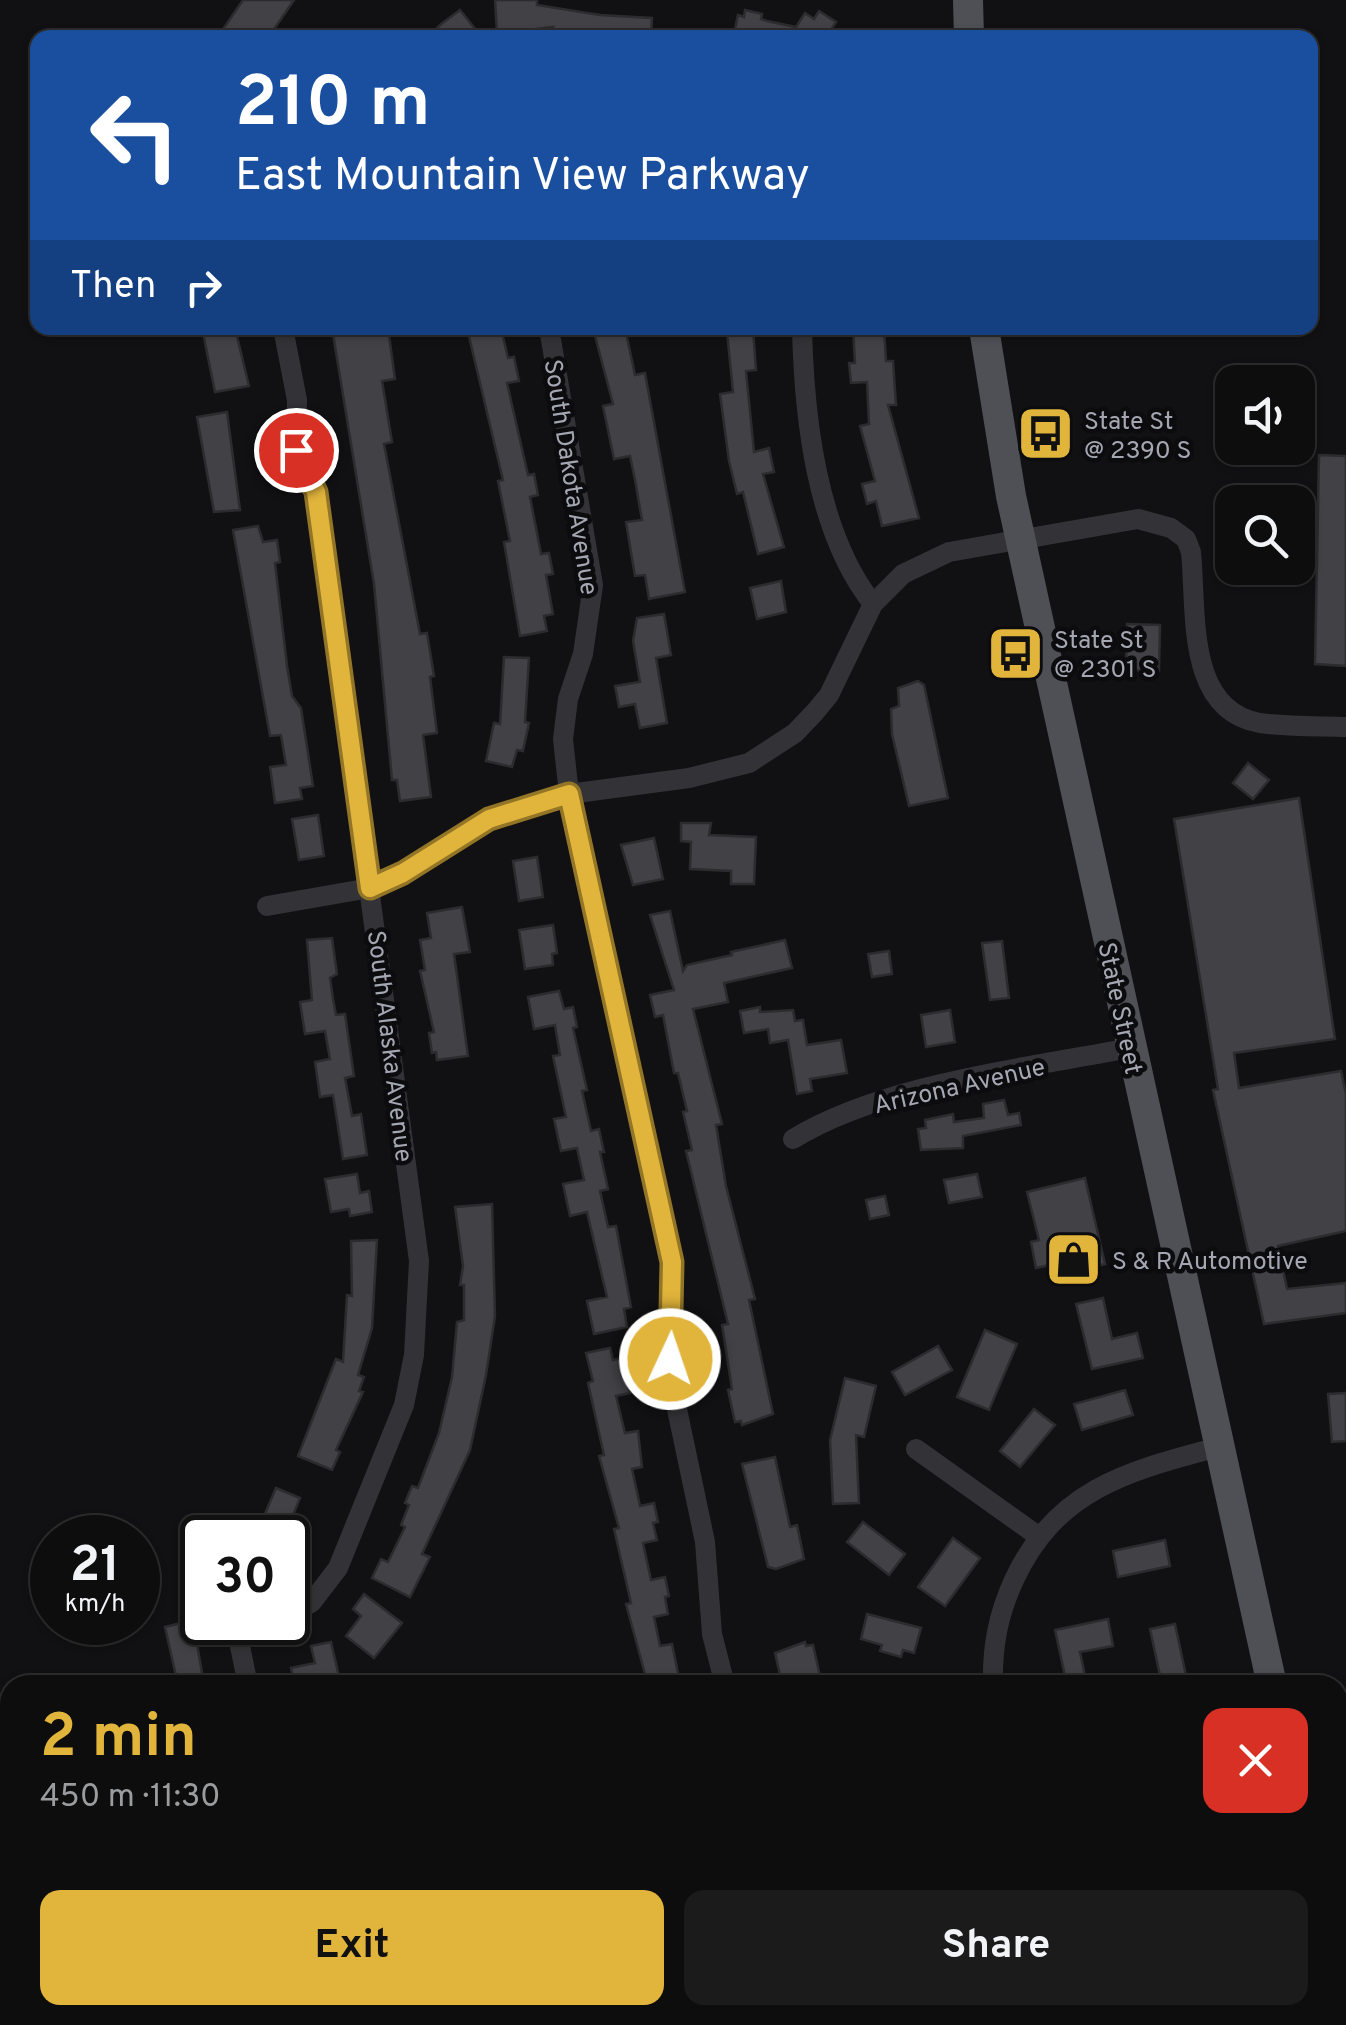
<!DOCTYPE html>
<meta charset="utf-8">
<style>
body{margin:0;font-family:Overpass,sans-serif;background:#1b1b1c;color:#f1f3f6;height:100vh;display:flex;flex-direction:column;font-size:38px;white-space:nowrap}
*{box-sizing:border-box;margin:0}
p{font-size:32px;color:#9a9c9e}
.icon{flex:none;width:55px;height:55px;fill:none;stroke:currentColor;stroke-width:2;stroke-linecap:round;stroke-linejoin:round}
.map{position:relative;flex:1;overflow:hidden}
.sheet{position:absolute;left:0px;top:1675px;width:1348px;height:350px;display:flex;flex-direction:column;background:#0d0d0e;border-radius:30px 30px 0 0;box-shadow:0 2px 8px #0004,0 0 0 2px #2d2d2e}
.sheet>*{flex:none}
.banner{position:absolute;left:30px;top:30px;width:1288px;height:305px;border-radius:20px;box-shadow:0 2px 8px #0004,0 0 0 2px #2d2d2e;background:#1a4fa0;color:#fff;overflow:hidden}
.buttons{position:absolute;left:1215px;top:365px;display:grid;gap:20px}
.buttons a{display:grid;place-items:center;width:100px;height:100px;border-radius:20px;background:#0d0d0e;box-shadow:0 2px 8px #0004,0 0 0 2px #2d2d2e;font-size:50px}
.speed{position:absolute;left:30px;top:1515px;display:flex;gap:20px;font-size:50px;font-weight:700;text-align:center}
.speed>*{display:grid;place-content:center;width:130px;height:130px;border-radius:50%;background:#0d0d0e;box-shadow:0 2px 8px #0004,0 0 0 2px #2d2d2e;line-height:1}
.speed small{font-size:25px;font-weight:400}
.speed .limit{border:5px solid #111;border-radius:15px;background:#fff;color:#111}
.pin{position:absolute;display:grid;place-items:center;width:85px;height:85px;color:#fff;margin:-42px;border:5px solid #fff;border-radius:50%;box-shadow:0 2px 10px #0007}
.me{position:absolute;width:110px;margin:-55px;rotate:3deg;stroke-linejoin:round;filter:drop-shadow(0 0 8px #0008)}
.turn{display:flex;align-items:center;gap:35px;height:210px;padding:0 40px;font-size:45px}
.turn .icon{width:130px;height:130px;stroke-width:2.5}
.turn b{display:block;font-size:70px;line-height:85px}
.then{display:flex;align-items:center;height:95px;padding:0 40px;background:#0003;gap:20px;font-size:38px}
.round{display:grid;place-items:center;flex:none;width:105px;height:105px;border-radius:20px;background:#1b1b1c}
.head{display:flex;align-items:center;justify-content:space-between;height:170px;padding:0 40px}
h1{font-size:60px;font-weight:700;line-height:75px;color:#e1b43b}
.cta{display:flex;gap:20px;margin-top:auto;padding:20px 40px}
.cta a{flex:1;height:115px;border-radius:20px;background:#e1b43b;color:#111;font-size:40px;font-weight:700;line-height:115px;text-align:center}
.cta a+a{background:#1b1b1c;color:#f1f3f6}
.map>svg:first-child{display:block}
.building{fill:#414146;stroke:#2c2b2e;stroke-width:2.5}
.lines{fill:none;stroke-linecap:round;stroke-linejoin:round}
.minor{stroke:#333337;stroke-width:20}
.primary{stroke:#4f5056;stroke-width:30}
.route-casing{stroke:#927526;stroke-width:25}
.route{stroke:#e1b43b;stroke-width:18}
.labels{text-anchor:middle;stroke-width:9;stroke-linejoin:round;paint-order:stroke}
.poi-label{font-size:25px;fill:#a4a7b2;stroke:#0c0c0e;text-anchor:start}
.street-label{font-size:25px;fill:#a4a7b2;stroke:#0c0c0e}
</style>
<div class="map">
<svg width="1346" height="2025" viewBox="0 0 1346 2025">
<rect width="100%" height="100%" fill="#111113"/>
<g class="building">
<path d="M 243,0 L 294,0 L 268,38 L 217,38 Z"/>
<path d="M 495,0 L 537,0 L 537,5 L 600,15 L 652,18 L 651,38 L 551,38 L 553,27 L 497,34 Z"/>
<path d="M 460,10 L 480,35 L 427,38 L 440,25 Z"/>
<path d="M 745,10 L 762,14 L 761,19 L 767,21 L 796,27 L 805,13 L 814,19 L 819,11 L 836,22 L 826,38 L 733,38 L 738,15 L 744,17 Z"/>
<path d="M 202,328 L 235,328 L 249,386 L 215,392 Z"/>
<path d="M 332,328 L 388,328 L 395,379 L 382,381 L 392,442 L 384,444 L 420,634 L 427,633 L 434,676 L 430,677 L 437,733 L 423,735 L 431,797 L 400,801 L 397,780 L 392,780 L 374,584 Z"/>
<path d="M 467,328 L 501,328 L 508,358 L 514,357 L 519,381 L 507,383 L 528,475 L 534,474 L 538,495 L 530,497 L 541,554 L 549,553 L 553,574 L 546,575 L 553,614 L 544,616 L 547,631 L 520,636 L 504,542 L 510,541 L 498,481 L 503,480 Z"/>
<path d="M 593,328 L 625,328 L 635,375 L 645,373 L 685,592 L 649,599 L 645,575 L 635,576 L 626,522 L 642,520 L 635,480 L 630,456 L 614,459 L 603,406 L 613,404 Z"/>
<path d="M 853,328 L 884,328 L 886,361 L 893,361 L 896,405 L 888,405 L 919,518 L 882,526 L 876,501 L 867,504 L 862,484 L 875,481 L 860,426 L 869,424 L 867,382 L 851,383 L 849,363 L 855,363 Z"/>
<path d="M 753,329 L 756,370 L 746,371 L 754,452 L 769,448 L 774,472 L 763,474 L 784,547 L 758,554 L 743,492 L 737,494 L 729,461 L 720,394 L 733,392 L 727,332 Z"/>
<path d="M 227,412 L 240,510 L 214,512 L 197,417 Z"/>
<path d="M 1319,455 L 1346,456 L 1346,666 L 1315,664 Z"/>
<path d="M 258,526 L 263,542 L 277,540 L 280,562 L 275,563 L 287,666 L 292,696 L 301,708 L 313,786 L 300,788 L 302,799 L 275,803 L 270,767 L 286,765 L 281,735 L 270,736 L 233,530 Z"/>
<path d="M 781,581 L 786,612 L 757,619 L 750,588 Z"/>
<path d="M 664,614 L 671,655 L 656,658 L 667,723 L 640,728 L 635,704 L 619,707 L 615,686 L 640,682 L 633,641 L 637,618 Z"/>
<path d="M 1127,624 L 1160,625 L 1159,671 L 1126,670 Z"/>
<path d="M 504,657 L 529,658 L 525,722 L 529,723 L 523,751 L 517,750 L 512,767 L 486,761 L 494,723 L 500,724 Z"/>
<path d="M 918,681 L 924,685 L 948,798 L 909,806 L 892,734 L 891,709 L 899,706 L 898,688 Z"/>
<path d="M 1248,763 L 1269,780 L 1253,799 L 1233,783 Z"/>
<path d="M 1299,798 L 1335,1039 L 1234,1053 L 1239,1088 L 1341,1071 L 1346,1094 L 1346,1231 L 1278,1246 L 1287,1289 L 1346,1283 L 1346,1313 L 1264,1324 L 1213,1090 L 1218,1089 L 1174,819 Z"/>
<path d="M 318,815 L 324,856 L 299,860 L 292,819 Z"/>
<path d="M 681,823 L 711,823 L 709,835 L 756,837 L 754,884 L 731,884 L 731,871 L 690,869 L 691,842 L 681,841 Z"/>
<path d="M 654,838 L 663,879 L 633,885 L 621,845 Z"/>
<path d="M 537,857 L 543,897 L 519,901 L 513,861 Z"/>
<path d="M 462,907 L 470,952 L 454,954 L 468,1056 L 437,1060 L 436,1052 L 432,1053 L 429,1033 L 434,1032 L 420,971 L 425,970 L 420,940 L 431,938 L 427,913 Z"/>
<path d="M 670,911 L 683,971 L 687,965 L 732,955 L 731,952 L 785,940 L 792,968 L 724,983 L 728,1002 L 693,1009 L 722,1124 L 716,1125 L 726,1186 L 755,1299 L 749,1300 L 773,1414 L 742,1425 L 741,1421 L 735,1422 L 728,1390 L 732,1389 L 722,1325 L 728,1324 L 686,1151 L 692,1150 L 683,1112 L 687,1111 L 678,1073 L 674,1073 L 663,1015 L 655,1017 L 650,995 L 674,990 L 650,915 Z"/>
<path d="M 553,925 L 557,953 L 552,954 L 553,965 L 525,969 L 519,930 Z"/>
<path d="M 332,938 L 337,974 L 330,978 L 333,999 L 336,1015 L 345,1014 L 354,1076 L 345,1078 L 352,1116 L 361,1114 L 367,1155 L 343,1159 L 333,1095 L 320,1097 L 315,1062 L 330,1059 L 325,1031 L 305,1034 L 300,1002 L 312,1000 L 307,940 Z"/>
<path d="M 1002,941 L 1009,998 L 990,1000 L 982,943 Z"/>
<path d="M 889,951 L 892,974 L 872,977 L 868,954 Z"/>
<path d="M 559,991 L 564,1009 L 573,1007 L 577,1027 L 573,1028 L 587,1090 L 582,1091 L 591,1131 L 599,1129 L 604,1152 L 600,1152 L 608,1189 L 600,1191 L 608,1227 L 616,1226 L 631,1307 L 624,1309 L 627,1327 L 594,1334 L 587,1301 L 607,1297 L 587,1212 L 570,1216 L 563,1184 L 584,1180 L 577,1148 L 561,1151 L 554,1119 L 566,1117 L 553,1056 L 560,1055 L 555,1025 L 534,1029 L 528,997 Z"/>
<path d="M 760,1007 L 760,1012 L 793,1010 L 795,1021 L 803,1020 L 807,1045 L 841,1040 L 847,1073 L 810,1079 L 812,1091 L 797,1094 L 788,1040 L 770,1043 L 768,1029 L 744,1033 L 740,1011 Z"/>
<path d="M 950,1010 L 955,1042 L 926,1047 L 921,1015 Z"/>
<path d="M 1004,1100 L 1008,1115 L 1019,1113 L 1021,1125 L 963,1136 L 963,1148 L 921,1150 L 918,1129 L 926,1128 L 925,1120 L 953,1114 L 954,1122 L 984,1118 L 983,1104 Z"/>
<path d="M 357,1174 L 360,1193 L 369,1191 L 372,1212 L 350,1216 L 349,1209 L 331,1212 L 325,1179 Z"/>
<path d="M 977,1174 L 982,1197 L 949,1203 L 944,1180 Z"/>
<path d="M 1085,1178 L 1105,1264 L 1090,1268 L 1088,1257 L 1036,1268 L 1031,1242 L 1039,1240 L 1027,1192 Z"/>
<path d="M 885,1196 L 889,1215 L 870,1219 L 866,1200 Z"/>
<path d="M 492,1204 L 495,1316 L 486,1375 L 470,1450 L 422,1554 L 430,1557 L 410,1597 L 372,1578 L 381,1559 L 388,1562 L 405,1527 L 401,1525 L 409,1505 L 405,1503 L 412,1486 L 418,1488 L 439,1433 L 452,1377 L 457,1322 L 464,1320 L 464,1285 L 460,1285 L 463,1266 L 455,1207 Z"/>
<path d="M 377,1240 L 372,1328 L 358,1375 L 364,1377 L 359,1391 L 363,1392 L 336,1450 L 340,1452 L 332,1470 L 298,1456 L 336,1359 L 343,1362 L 347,1295 L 352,1296 L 351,1241 Z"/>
<path d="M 1103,1298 L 1112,1339 L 1137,1333 L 1143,1358 L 1092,1369 L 1076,1304 Z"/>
<path d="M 985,1330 L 1017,1344 L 989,1410 L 957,1397 Z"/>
<path d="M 938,1346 L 952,1370 L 905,1395 L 892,1372 Z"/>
<path d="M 610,1348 L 613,1360 L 627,1357 L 631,1375 L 626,1376 L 630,1393 L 616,1396 L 625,1433 L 638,1431 L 642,1467 L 632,1469 L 640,1506 L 654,1503 L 658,1522 L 653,1523 L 657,1540 L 643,1543 L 651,1580 L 665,1577 L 669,1596 L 665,1597 L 668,1614 L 654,1617 L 660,1646 L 672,1644 L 679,1678 L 648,1685 L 626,1604 L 631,1603 L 614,1529 L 619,1528 L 599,1456 L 604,1455 L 588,1383 L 593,1381 L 586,1353 Z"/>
<path d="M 845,1378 L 876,1386 L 864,1437 L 856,1435 L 859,1503 L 833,1504 L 830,1440 Z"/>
<path d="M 1125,1390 L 1133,1415 L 1082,1430 L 1074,1404 Z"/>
<path d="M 1346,1393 L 1346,1441 L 1332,1442 L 1328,1394 Z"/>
<path d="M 1034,1409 L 1055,1425 L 1020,1467 L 1000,1451 Z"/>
<path d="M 775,1457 L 790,1527 L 797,1525 L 804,1559 L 776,1569 L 768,1567 L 742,1464 Z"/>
<path d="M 276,1488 L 300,1498 L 291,1520 L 308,1528 L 300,1547 L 259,1528 Z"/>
<path d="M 863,1522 L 905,1554 L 889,1575 L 847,1542 Z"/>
<path d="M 953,1538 L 980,1558 L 945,1606 L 918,1587 Z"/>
<path d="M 1165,1540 L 1170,1566 L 1118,1577 L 1113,1551 Z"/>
<path d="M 364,1594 L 402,1623 L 374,1658 L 346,1636 L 361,1616 L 353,1609 Z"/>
<path d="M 867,1614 L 921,1628 L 914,1653 L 903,1650 L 901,1657 L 880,1651 L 882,1645 L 861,1639 Z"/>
<path d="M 1108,1619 L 1113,1646 L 1080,1652 L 1087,1685 L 1067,1685 L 1055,1630 Z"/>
<path d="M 193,1620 L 204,1685 L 178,1685 L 165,1627 Z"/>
<path d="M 1175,1624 L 1188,1685 L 1162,1685 L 1150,1629 Z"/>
<path d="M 331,1642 L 341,1685 L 295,1685 L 291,1668 L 315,1663 L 311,1646 Z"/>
<path d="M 805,1642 L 806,1646 L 813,1645 L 820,1676 L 782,1684 L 775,1653 Z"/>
</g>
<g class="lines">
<g class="minor">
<path d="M 283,328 L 297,400 L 296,451 L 316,492 L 419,1261 L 414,1355 L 404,1405 L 338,1568 L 312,1602 L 288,1617"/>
<path d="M 549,328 L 593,585 L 583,654 L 568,699 L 563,739 L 569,794 L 671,1262 L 674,1395 L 705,1542 L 712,1634 L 725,1685"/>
<path d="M 802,328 C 804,417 816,532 873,604"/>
<path d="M 267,906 L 370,888 L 403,873 L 489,819 L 569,794 L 689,778 L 749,763 L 795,733 L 815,712 L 829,695 L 873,604 L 903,574 L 949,552 L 1138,519 L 1171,528 L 1186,539 L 1191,552 C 1197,611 1185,710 1260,723 C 1288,727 1318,726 1346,727"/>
<path d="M 793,1139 C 883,1084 1026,1068 1130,1048"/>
<path d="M 916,1449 L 1038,1536"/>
<path d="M 210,1533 L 211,1538"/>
<path d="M 235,1622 L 248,1685"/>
<path d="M 236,1627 L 266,1622"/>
<path d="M 993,1685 C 992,1647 998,1615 1014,1580 C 1056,1489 1128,1471 1218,1447"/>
<path d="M 0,1977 L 10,1974"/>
<path d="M 86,2015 L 88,2025"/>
<path d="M 317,2015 L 319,2025"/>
<path d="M 531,2015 L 533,2025"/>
<path d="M 827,2025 L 829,2015"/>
<path d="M 1098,2025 L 1143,2015"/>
</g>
<g class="primary">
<path d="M 968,0 L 969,38"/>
<path d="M 984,328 L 1011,496 L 1272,1685"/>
<path d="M 1338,1973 L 1346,2013"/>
</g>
</g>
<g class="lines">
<defs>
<path id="route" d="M 296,450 L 316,492 L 370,888 L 403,873 L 489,819 L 569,794 L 672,1262 L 670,1359"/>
</defs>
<use href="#route" class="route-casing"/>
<use href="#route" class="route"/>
</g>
<defs>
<symbol id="bus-square" viewBox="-11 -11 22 22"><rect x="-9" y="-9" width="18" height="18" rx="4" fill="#e1b43b" stroke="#0c0c0e"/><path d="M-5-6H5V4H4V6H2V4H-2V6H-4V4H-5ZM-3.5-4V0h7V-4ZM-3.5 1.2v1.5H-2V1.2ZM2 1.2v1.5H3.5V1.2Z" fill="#111"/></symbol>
<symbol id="shop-square" viewBox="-11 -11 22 22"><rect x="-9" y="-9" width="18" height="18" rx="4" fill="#e1b43b" stroke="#0c0c0e"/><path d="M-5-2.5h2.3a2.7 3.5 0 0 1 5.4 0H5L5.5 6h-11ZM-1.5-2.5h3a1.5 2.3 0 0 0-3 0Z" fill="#111"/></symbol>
</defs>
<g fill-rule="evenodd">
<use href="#bus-square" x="1014" y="402" width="63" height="63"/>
<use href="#bus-square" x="984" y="622" width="63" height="63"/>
<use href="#shop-square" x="1042" y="1228" width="63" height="63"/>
</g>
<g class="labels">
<g class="poi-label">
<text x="1084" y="429">State St<tspan x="1084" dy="29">@ 2390 S</tspan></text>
<text x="1054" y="648">State St<tspan x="1054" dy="29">@ 2301 S</tspan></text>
<text x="1112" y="1269">S &amp; R Automotive</text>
</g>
<g class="street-label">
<text transform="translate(572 477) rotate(81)" y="9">South Dakota Avenue</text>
<text transform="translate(1121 1008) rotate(78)" y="9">State Street</text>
<text transform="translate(391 1046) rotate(83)" y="9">South Alaska Avenue</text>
<text transform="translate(959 1085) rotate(-13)" y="9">Arizona Avenue</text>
</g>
</g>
</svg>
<div class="buttons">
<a><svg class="icon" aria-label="sound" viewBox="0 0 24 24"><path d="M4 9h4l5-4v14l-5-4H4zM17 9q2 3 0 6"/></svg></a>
<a><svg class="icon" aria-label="search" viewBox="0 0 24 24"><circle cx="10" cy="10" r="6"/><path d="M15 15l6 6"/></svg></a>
</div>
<div class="speed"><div>21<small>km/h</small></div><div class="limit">30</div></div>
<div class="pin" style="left:296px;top:450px;background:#d93025"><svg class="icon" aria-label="arrive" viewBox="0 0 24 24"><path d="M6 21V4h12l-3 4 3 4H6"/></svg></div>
<svg class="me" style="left:670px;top:1359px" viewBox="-20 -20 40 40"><circle r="17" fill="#e1b43b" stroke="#fff" stroke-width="3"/><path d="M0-11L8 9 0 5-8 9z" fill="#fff"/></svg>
<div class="banner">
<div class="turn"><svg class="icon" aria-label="left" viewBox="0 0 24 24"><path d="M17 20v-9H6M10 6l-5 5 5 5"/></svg><div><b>210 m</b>East Mountain View Parkway</div></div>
<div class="then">Then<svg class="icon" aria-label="right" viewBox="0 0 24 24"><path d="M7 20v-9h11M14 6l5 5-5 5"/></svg></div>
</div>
<section class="sheet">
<div class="head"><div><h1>2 min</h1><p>450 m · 11:30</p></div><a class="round" style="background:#d93025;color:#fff"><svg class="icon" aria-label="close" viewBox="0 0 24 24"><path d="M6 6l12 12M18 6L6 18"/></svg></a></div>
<div class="cta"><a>Exit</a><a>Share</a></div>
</section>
</div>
